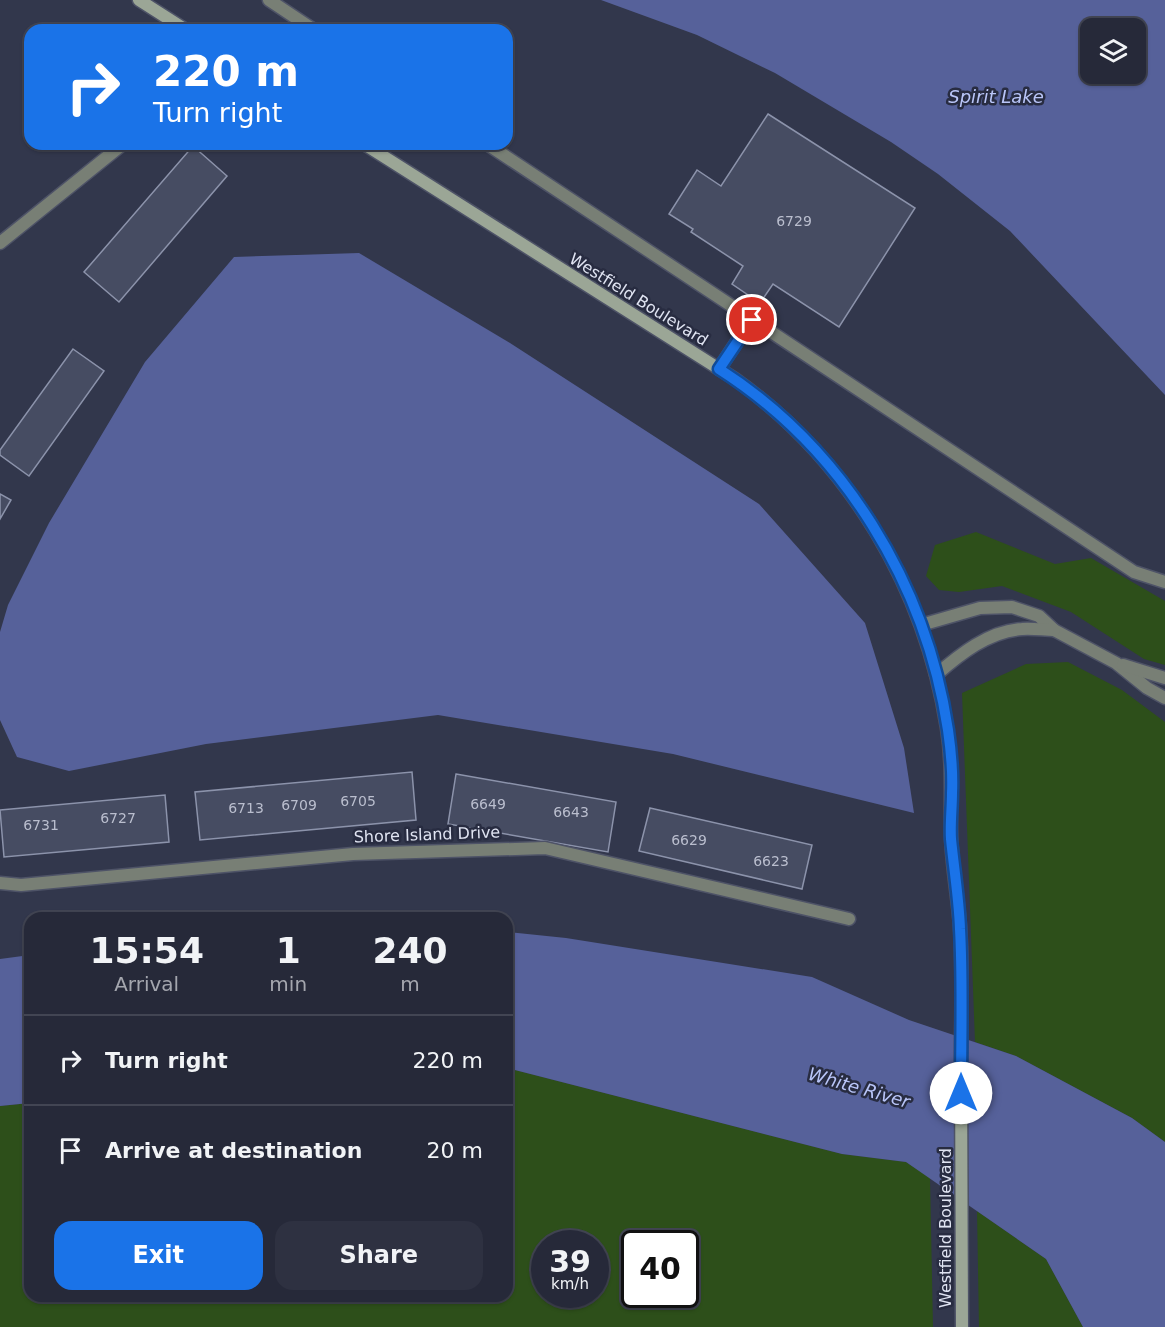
<!DOCTYPE html>
<style>
body{margin:0;font-family:"DejaVu Sans",sans-serif;background:#2e3141;color:#f1f3f6;height:100vh;display:flex;flex-direction:column;font-size:22px;white-space:nowrap}
*{box-sizing:border-box;margin:0}
p{font-size:20px;color:#a4a6ae}
.icon{flex:none;width:33px;height:33px;fill:none;stroke:currentColor;stroke-width:2;stroke-linecap:round;stroke-linejoin:round}
.map{position:relative;flex:1;overflow:hidden}
.drawer{position:absolute;left:24px;top:912px;width:489px;height:390px;display:flex;flex-direction:column;background:#262939;border-radius:18px;box-shadow:0 2px 4px #0004,0 0 0 2px #424553}
.drawer>*{flex:none}
.guide{position:absolute;left:24px;top:24px;width:489px;height:126px;border-radius:18px;box-shadow:0 2px 4px #0004,0 0 0 2px #424553;background:#1a73e8;color:#fff;overflow:hidden}
.tools{position:absolute;left:1080px;top:18px;display:grid;gap:12px}
.tools a{display:grid;place-items:center;width:66px;height:66px;border-radius:12px;background:#262939;box-shadow:0 2px 4px #0004,0 0 0 2px #424553;font-size:30px}
.speed{position:absolute;left:531px;top:1230px;display:flex;gap:12px;font-size:30px;font-weight:700;text-align:center}
.speed>*{display:grid;place-content:center;width:78px;height:78px;border-radius:50%;background:#262939;box-shadow:0 2px 4px #0004,0 0 0 2px #424553;line-height:1}
.speed small{font-size:15px;font-weight:400}
.speed .limit{border:3px solid #111;border-radius:9px;background:#fff;color:#111}
.pin{position:absolute;display:grid;place-items:center;width:51px;height:51px;color:#fff;margin:-26px;border:3px solid #fff;border-radius:50%;box-shadow:0 2px 6px #0007}
.me{position:absolute;width:66px;margin:-33px;rotate:0deg;stroke-linejoin:round;filter:drop-shadow(0 0 4px #0008)}
.turn{display:flex;align-items:center;gap:21px;height:126px;padding:0 30px;font-size:27px}
.turn .icon{width:78px;height:78px;stroke-width:2.5}
.turn b{display:block;font-size:42px;line-height:51px}
.eta{display:flex;justify-content:space-evenly;align-items:center;height:102px;text-align:center}
.eta b{font-size:36px;font-weight:700;line-height:42px}
.button{display:flex;gap:12px;margin-top:auto;padding:12px 30px}
.button a{flex:1;height:69px;border-radius:18px;background:#1a73e8;color:#fff;font-size:24px;font-weight:700;line-height:69px;text-align:center}
.button a+a{background:#2e3141;color:#f1f3f6}
ul{padding:0;list-style:none}
li{display:flex;align-items:center;gap:18px;height:90px;padding:0 30px;border-top:2px solid #424553}
li div{flex:1}
li b{display:block;font-size:22px}
li em{font-style:normal}
.map>svg:first-child{display:block}
.green{fill:#2d4f1a;fill-rule:evenodd}
.water{fill:#56619a;fill-rule:evenodd}
.building{fill:#464c62;stroke:#8c93ab;stroke-width:1.5}
.lines{fill:none;stroke-linecap:round;stroke-linejoin:round}
.lane-casing{stroke:#4e5367;stroke-width:15}
.street-casing{stroke:#4e5367;stroke-width:15}
.secondary-casing{stroke:#4e5367;stroke-width:15}
.lane{stroke:#787f75;stroke-width:12}
.street{stroke:#787f75;stroke-width:12}
.secondary{stroke:#9ba696;stroke-width:12}
.route-casing{stroke:#114b97;stroke-width:15}
.route{stroke:#1a73e8;stroke-width:10}
.labels{text-anchor:middle;stroke-width:5;stroke-linejoin:round;paint-order:stroke}
.number-label{font-size:14px;fill:#babece}
.street-label{font-size:16px;fill:#e0e4f2;stroke:#282c41}
.water-label{font-size:18px;font-style:italic;fill:#b9c5f8;stroke:#282c41}
</style>
<div class="map">
<svg width="1165" height="1327" viewBox="0 0 1165 1327">
<rect width="100%" height="100%" fill="#32374c"/>
<g class="green">
<path d="M 976,532 L 1055,564 L 1091,558 L 1165,601 L 1165,665 L 1144,659 L 1071,612 L 1002,586 L 959,592 L 939,590 L 926,576 L 935,545 Z"/>
<path d="M 1068,662 L 1122,690 L 1165,722 L 1165,1142 L 1132,1118 L 1016,1056 L 975,1042 L 962,693 L 1026,664 Z"/>
<path d="M 507,1068 L 842,1154 L 906,1162 L 930,1178 L 933,1327 L 0,1327 L 0,1106 L 30,1103 L 30,1296 L 507,1296 ZM 544,1244 L 596,1244 L 596,1294 L 544,1294 ZM 634,1244 L 686,1244 L 686,1294 L 634,1294 Z"/>
<path d="M 977,1211 L 1046,1259 L 1083,1327 L 979,1327 Z"/>
</g>
<g class="water">
<path d="M 601,0 L 1165,0 L 1165,395 L 1010,231 L 938,174 L 891,142 L 775,73 L 697,35 ZM 1090,28 L 1136,28 L 1136,74 L 1090,74 Z"/>
<path d="M 359,253 L 510,343 L 759,504 L 865,623 L 904,748 L 914,813 L 673,754 L 438,715 L 206,744 L 69,771 L 17,757 L 0,720 L 0,632 L 8,605 L 49,523 L 145,362 L 234,257 Z"/>
<path d="M 320,913 L 366,918 L 288,918 Z"/>
<path d="M 507,932 L 566,938 L 812,977 L 909,1020 L 1016,1056 L 1132,1118 L 1165,1142 L 1165,1327 L 1083,1327 L 1046,1259 L 906,1162 L 842,1154 L 507,1068 Z"/>
<path d="M 30,955 L 30,1103 L 0,1106 L 0,959 Z"/>
</g>
<g class="building">
<path d="M 768,114 L 915,208 L 839,327 L 773,284 L 760,303 L 732,284 L 743,266 L 691,232 L 693,229 L 669,214 L 697,170 L 721,186 Z"/>
<path d="M 193,146 L 227,176 L 119,302 L 84,272 Z"/>
<path d="M 73,349 L 104,371 L 29,476 L 0,455 L 0,450 Z"/>
<path d="M 0,494 L 11,500 L 0,519 Z"/>
<path d="M 412,772 L 416,820 L 200,840 L 195,792 Z"/>
<path d="M 456,774 L 616,802 L 608,852 L 448,824 Z"/>
<path d="M 165,795 L 169,842 L 4,857 L 0,810 Z"/>
<path d="M 650,808 L 812,845 L 802,889 L 639,851 Z"/>
</g>
<g class="lines">
<defs>
<g id="lane">
<path d="M 269,0 L 314,30"/>
<path d="M 487,144 L 1134,572 L 1165,582"/>
<path d="M 719,369 L 752,319"/>
</g>
<g id="street">
<path d="M 0,243 L 123,144"/>
<path d="M 921,625 L 980,608 L 1012,607 L 1039,616 L 1054,630 L 1116,663 L 1147,688 L 1165,698"/>
<path d="M 1123,665 L 1165,678"/>
<path d="M 936,675 C 960,654 989,631 1022,629 C 1032,628 1044,630 1054,630"/>
<path d="M 0,883 L 21,885 L 353,854 L 545,848 L 849,919"/>
</g>
<g id="secondary">
<path d="M 139,0 L 186,30"/>
<path d="M 364,144 L 735,379 C 851,462 925,589 947,728 C 953,766 950,799 951,836 C 952,866 958,897 960,927 C 963,971 961,1016 961,1061 C 961,1149 961,1238 962,1327"/>
</g>
</defs>
<use href="#lane" class="lane-casing"/>
<use href="#street" class="street-casing"/>
<use href="#secondary" class="secondary-casing"/>
<use href="#lane" class="lane"/>
<use href="#street" class="street"/>
<use href="#secondary" class="secondary"/>
</g>
<g class="lines">
<defs>
<path id="route" d="M 752,320 L 719,369 C 844,449 926,584 948,730 C 951,751 953,772 952,793 C 952,808 950,824 951,839 C 954,869 959,899 960,929 C 963,983 961,1038 961,1093"/>
</defs>
<use href="#route" class="route-casing"/>
<use href="#route" class="route"/>
</g>
<g class="labels">
<g class="number-label">
<text x="794" y="226">6729</text>
<text x="358" y="806">6705</text>
<text x="488" y="809">6649</text>
<text x="299" y="810">6709</text>
<text x="246" y="813">6713</text>
<text x="571" y="817">6643</text>
<text x="118" y="823">6727</text>
<text x="41" y="830">6731</text>
<text x="689" y="845">6629</text>
<text x="771" y="866">6623</text>
</g>
<g class="street-label">
<text transform="translate(639 299) rotate(32)" y="6">Westfield Boulevard</text>
<text transform="translate(427 834) rotate(-2)" y="6">Shore Island Drive</text>
<text transform="translate(945 1228) rotate(-90)" y="6">Westfield Boulevard</text>
</g>
<g class="water-label">
<text x="996" y="103">Spirit Lake</text>
<text transform="translate(859 1088) rotate(16)" y="6">White River</text>
</g>
</g>
</svg>
<div class="tools">
<a><svg class="icon" aria-label="layers" viewBox="0 0 24 24"><path d="M12 4l9 5-9 5-9-5zM3 14l9 5 9-5"/></svg></a>
</div>
<div class="speed"><div>39<small>km/h</small></div><div class="limit">40</div></div>
<div class="pin" style="left:752px;top:320px;background:#d93025"><svg class="icon" aria-label="arrive" viewBox="0 0 24 24"><path d="M6 21V4h12l-3 4 3 4H6"/></svg></div>
<svg class="me" style="left:961px;top:1093px" viewBox="-20 -20 40 40"><circle r="19" fill="#fff"/><path d="M0-13L10 11 0 6-10 11z" fill="#1a73e8"/></svg>
<div class="guide">
<div class="turn"><svg class="icon" aria-label="right" viewBox="0 0 24 24"><path d="M7 20v-9h11M14 6l5 5-5 5"/></svg><div><b>220 m</b>Turn right</div></div>
</div>
<section class="drawer">
<div class="eta">
<div><b>15:54</b><p>Arrival</p></div>
<div><b>1</b><p>min</p></div>
<div><b>240</b><p>m</p></div>
</div>
<ul>
<li><svg class="icon" aria-label="right" viewBox="0 0 24 24"><path d="M7 20v-9h11M14 6l5 5-5 5"/></svg><div><b>Turn right</b></div><em>220 m</em></li>
<li><svg class="icon" aria-label="arrive" viewBox="0 0 24 24"><path d="M6 21V4h12l-3 4 3 4H6"/></svg><div><b>Arrive at destination</b></div><em>20 m</em></li>
</ul>
<div class="button"><a>Exit</a><a>Share</a></div>
</section>
</div>
